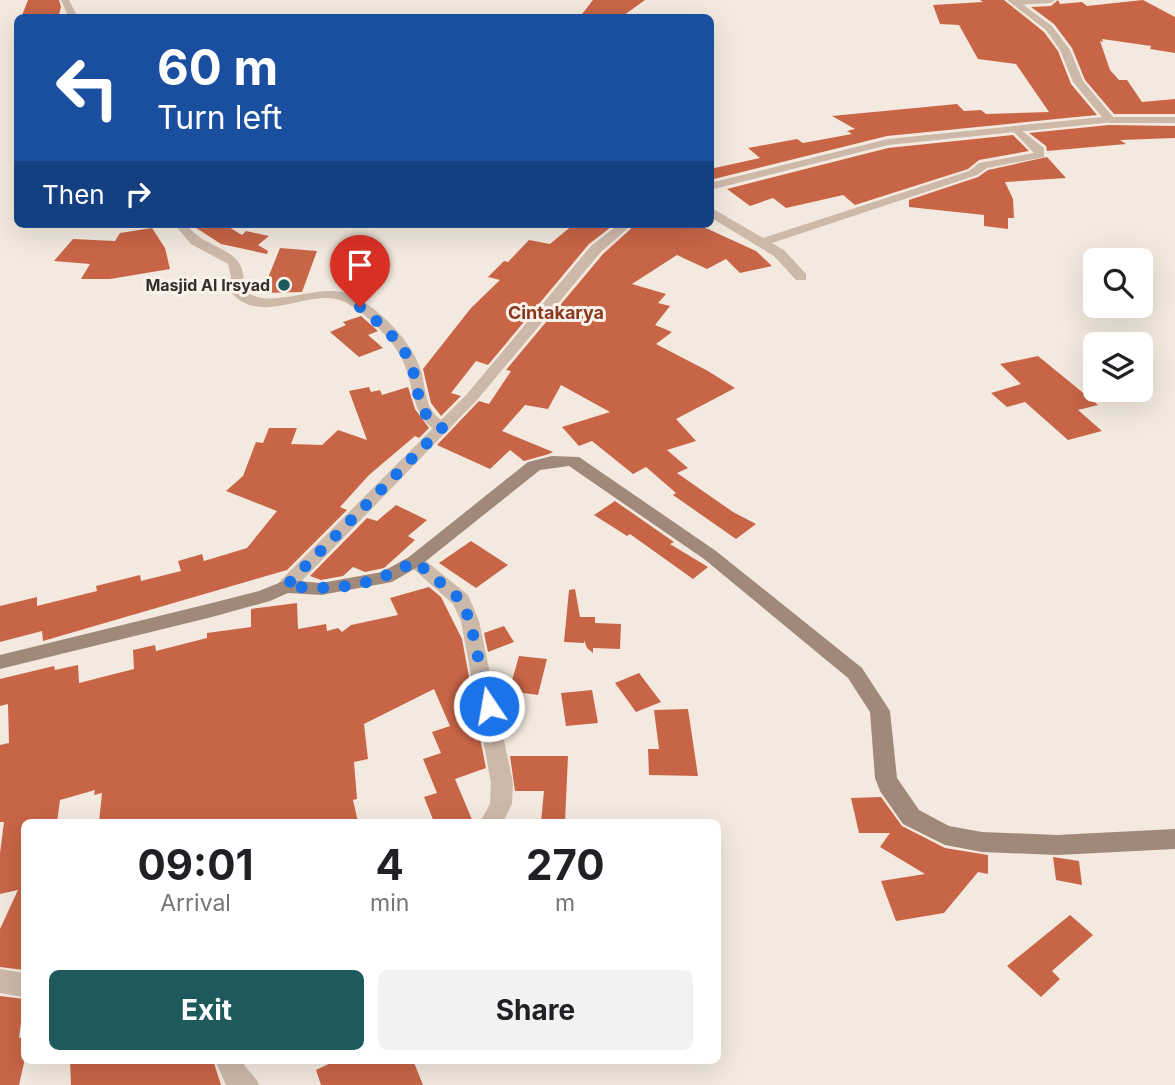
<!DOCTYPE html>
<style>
body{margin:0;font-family:Inter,sans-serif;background:#f2f2f2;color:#202124;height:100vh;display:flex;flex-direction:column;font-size:26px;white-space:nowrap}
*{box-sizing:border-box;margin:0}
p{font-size:23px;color:#757577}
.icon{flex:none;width:38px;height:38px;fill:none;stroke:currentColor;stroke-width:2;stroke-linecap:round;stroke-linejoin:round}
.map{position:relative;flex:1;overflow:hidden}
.panel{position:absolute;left:21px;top:819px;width:700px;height:245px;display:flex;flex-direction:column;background:#fff;border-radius:10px;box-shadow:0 7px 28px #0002}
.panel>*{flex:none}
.hud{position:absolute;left:14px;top:14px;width:700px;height:214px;border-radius:10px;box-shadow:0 7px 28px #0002;background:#1a4fa0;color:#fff;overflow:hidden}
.tools{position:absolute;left:1083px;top:248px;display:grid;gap:14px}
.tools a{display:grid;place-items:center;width:70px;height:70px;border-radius:10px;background:#fff;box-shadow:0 7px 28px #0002;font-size:35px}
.pin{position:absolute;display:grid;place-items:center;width:60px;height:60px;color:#fff;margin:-72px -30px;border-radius:50% 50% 50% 0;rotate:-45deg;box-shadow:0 0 7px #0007}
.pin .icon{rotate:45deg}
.me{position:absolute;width:77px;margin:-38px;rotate:348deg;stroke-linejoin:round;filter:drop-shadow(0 0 5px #0008)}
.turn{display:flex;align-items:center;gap:24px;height:147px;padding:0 28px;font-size:32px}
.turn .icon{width:91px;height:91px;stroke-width:2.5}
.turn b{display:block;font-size:49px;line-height:60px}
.then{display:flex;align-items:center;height:66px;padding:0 28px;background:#0003;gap:14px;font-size:26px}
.eta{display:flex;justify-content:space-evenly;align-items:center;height:119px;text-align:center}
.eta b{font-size:42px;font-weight:700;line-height:49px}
.action{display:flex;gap:14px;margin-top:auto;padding:14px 28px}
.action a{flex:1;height:80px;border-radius:10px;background:#1e595c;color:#fff;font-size:28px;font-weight:700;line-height:80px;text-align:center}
.action a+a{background:#f2f2f2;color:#202124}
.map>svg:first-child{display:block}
.building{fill:#c86547}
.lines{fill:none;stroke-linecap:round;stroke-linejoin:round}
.minor{fill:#ccb9aa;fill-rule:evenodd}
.tertiary{fill:#ccb9aa;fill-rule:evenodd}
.secondary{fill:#a0887b;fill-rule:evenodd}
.route{stroke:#1a73e8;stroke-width:12;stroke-dasharray:0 21.6}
.poi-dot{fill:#1e595c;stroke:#faf3eb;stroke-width:2.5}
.labels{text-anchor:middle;stroke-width:6;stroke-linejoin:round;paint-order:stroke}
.far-poi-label{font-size:16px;font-weight:bold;fill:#392e29;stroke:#faf3eb;text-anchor:end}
.far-quarter-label{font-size:18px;font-weight:bold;fill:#8a3820;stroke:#faf3eb}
</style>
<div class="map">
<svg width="1175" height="1085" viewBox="0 0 1175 1085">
<rect width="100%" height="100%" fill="#f3e9de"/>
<g class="building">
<path d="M 28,0 L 59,0 L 61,7 L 58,18 L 21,18 Z"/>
<path d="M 593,0 L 645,0 L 620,18 L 579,18 Z"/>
<path d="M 980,0 L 1004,0 L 1044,32 L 1058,51 L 1071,84 L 1097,115 L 887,136 L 714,179 L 710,177 L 710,169 L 760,158 L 748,148 L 797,139 L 803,143 L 852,134 L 847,131 L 855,129 L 832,116 L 957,104 L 964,111 L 981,110 L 986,114 L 1049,112 L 1016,64 L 978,59 L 959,25 L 940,24 L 933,5 L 983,2 Z"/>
<path d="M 1058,0 L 1060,4 L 1082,2 L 1087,6 L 1143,0 L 1175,17 L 1175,53 L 1150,49 L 1151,46 L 1102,39 L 1103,42 L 1100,41 L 1110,70 L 1119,80 L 1127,80 L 1142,102 L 1175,99 L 1175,114 L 1114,114 L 1085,80 L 1072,48 L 1054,24 L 1031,7 L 1051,6 Z"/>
<path d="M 1109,125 L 1175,126 L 1175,138 L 1120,140 L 1126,144 L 1047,151 L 1046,146 L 1029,133 Z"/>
<path d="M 1013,135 L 1029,151 L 979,160 L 968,169 L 855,205 L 843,195 L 786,208 L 773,198 L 750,206 L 727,189 L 888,148 Z"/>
<path d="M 1047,157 L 1066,178 L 1005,182 L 1013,199 L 1014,218 L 1008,218 L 1008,229 L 984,226 L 984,215 L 909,207 L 909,200 L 978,177 L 988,170 Z"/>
<path d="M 190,224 L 224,224 L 242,235 L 246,231 L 269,236 L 258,245 L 268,251 L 267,254 L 221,244 Z"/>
<path d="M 574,224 L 615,224 L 589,244 L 488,365 L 476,361 L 451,393 L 461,396 L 441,416 L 431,403 L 423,369 L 471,308 L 500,280 L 488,277 L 504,261 L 508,262 L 529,240 L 550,244 Z"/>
<path d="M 636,224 L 697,224 L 756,251 L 772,266 L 740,273 L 726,259 L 707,269 L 677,255 L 632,284 L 666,294 L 658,303 L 670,306 L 655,325 L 672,332 L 656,344 L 708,371 L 735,388 L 676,419 L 696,441 L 667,450 L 688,468 L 677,473 L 733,512 L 756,524 L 736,539 L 673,495 L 676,493 L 646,467 L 633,474 L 592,441 L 579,446 L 562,427 L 610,412 L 561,385 L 548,409 L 525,405 L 502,431 L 553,452 L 549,454 L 524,461 L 510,450 L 490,469 L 437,445 L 479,401 L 489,404 L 511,371 L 506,370 L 603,254 Z"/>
<path d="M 152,228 L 165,248 L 170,269 L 110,279 L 81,279 L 90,264 L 54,261 L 73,239 L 115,241 L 120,233 Z"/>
<path d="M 280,248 L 317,251 L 302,292 L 262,293 Z"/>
<path d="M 361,316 L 378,331 L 368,335 L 383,348 L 359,357 L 330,332 L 346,325 L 343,322 Z"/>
<path d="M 1038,356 L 1098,405 L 1078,410 L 1102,431 L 1068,440 L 1025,402 L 1007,407 L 991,393 L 1021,384 L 1000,364 Z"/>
<path d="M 369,387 L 371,392 L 380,390 L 382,395 L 408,387 L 415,409 L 429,428 L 419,438 L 415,436 L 369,475 L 340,507 L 347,510 L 287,570 L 43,641 L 42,631 L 0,642 L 0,606 L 37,597 L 37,606 L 97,591 L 96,586 L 140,575 L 141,581 L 181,571 L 178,561 L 202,554 L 204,561 L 247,548 L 277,511 L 226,491 L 243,476 L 256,442 L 263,443 L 269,428 L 297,428 L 291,444 L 322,445 L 338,430 L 367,440 L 349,391 Z"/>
<path d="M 615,501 L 674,542 L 670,544 L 708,567 L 693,579 L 630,534 L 627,536 L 594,515 Z"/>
<path d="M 396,505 L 427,520 L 408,536 L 415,540 L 384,568 L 365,572 L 353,567 L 343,576 L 321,580 L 310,576 L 367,518 L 377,521 Z"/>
<path d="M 471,541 L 508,565 L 476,588 L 439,563 Z"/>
<path d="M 429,587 L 441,597 L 462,639 L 476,715 L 472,716 L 478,728 L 486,768 L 455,779 L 473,822 L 434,822 L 424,797 L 437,793 L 423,759 L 441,753 L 432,732 L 450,726 L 434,689 L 364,724 L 368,759 L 354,762 L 357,799 L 353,800 L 358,822 L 99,822 L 102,793 L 94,795 L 95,790 L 60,800 L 57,822 L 24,822 L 24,970 L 0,967 L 0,929 L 18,890 L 0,894 L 0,853 L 4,822 L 0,822 L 0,745 L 9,743 L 8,704 L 0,706 L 0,679 L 54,666 L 55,670 L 78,665 L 79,683 L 134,669 L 133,650 L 155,645 L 156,651 L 207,638 L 207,633 L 251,627 L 251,609 L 297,603 L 298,629 L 326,624 L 327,631 L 338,628 L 342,632 L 351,625 L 398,615 L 390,598 Z"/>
<path d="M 575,589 L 580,617 L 595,617 L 595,623 L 621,624 L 620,649 L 593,648 L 593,653 L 587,648 L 584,640 L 584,643 L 564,642 L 569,590 Z"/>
<path d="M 504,626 L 514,642 L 488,652 L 484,633 Z"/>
<path d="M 519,656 L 547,659 L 538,695 L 509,691 Z"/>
<path d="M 639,673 L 661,702 L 636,712 L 615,683 Z"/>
<path d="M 592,690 L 598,723 L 566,726 L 561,693 Z"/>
<path d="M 688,709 L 698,776 L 649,775 L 648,749 L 659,749 L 654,710 Z"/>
<path d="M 510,756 L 568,756 L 565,822 L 541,822 L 544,791 L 515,791 Z"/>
<path d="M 881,797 L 902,826 L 945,848 L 988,855 L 988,874 L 978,872 L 944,913 L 896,921 L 881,881 L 925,874 L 880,847 L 890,833 L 859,833 L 851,798 Z"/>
<path d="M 1053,857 L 1079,861 L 1082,885 L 1056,880 Z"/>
<path d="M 1070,915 L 1093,935 L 1052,971 L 1060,979 L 1041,997 L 1007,966 Z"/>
<path d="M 0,996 L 24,999 L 19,1038 L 24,1037 L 24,1063 L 19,1085 L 0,1085 Z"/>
<path d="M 70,1060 L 213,1060 L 221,1085 L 71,1085 Z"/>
<path d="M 337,1060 L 413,1060 L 423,1085 L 321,1085 L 316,1070 Z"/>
</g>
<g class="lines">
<g class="minor">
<path d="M 61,0 L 69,0 L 78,18 L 69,18 Z"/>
<path d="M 1012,0 L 1055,0 L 1051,3 L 1015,5 L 1011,2 Z"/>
<path d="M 1175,117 L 1175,123 L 1110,123 L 1105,120 L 1110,117 Z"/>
<path d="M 1016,126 L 1044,148 L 1044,157 L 987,168 L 977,175 L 772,243 L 784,250 L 806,274 L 806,280 L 796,280 L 774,256 L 710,217 L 710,207 L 763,238 L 969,171 L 979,163 L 1034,153 L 1011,129 Z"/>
<path d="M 174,224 L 186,224 C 208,254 249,244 243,289 C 270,315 321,277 356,297 C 381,311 411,341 420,368 C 425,381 424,397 431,409 C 436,418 444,421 450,428 L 448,431 L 436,431 C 410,413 415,388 403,361 C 393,339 367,315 347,303 C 311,283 262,331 229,290 L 231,277 L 228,264 L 191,244 Z"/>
<path d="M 415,555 L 421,557 L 468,595 L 479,621 L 513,783 L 512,804 L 503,822 L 480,822 L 490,804 L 491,783 L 461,621 L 453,604 L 409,565 L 406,561 L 409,557 Z"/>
<path d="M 0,969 L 24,973 L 24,997 L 0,993 Z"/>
<path d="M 215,1060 L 242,1060 C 246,1071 255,1074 259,1085 L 226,1085 Z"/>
</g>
<g class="tertiary">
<path d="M 1007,0 L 1017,0 L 1052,26 L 1070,50 L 1083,81 L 1114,118 L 1114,122 L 888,145 L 710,190 L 710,183 L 888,139 L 1102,117 L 1073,82 L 1060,50 L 1046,30 Z"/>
<path d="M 619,224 L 633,224 L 601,252 L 477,400 L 292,591 L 280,591 L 277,586 L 280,581 L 467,394 L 591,246 Z"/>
</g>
<path class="secondary" d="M 552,456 L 579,457 L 716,551 L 862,668 L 890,711 L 897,778 L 919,810 L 949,826 L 982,832 L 1057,835 L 1175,829 L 1175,849 L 1057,855 L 982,852 L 945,845 L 903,824 L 880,791 L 875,778 L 870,712 L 848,678 L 704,559 L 569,466 L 540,470 L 421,565 L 392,582 L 321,595 L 288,593 L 270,601 L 212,617 L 0,669 L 0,655 L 212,603 L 259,591 L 286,580 L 321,583 L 382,572 L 409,557 L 528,462 Z"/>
</g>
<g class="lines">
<path class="route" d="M 360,307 C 377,321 400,340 409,360 C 421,386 413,413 442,428 L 286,586 C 337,591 370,587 415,561 L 461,600 L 470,621 L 489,706"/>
</g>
<circle class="poi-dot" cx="284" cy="285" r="7"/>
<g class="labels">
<g class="far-poi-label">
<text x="270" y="291">Masjid Al Irsyad</text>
</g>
<g class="far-quarter-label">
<text x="556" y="319">Cintakarya</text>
</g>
</g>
</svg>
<div class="tools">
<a><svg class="icon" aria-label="search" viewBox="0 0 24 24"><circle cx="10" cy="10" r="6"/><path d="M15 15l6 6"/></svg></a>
<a><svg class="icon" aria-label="layers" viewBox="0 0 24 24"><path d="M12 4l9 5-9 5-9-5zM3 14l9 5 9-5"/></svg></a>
</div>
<div class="pin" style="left:360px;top:307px;background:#d93025"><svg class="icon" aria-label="arrive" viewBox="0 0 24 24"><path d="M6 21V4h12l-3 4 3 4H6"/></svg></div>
<svg class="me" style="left:489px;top:706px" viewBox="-20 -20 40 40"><circle r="17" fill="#1a73e8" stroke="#fff" stroke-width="3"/><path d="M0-11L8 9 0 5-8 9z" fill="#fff"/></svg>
<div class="hud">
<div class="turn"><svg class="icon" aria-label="left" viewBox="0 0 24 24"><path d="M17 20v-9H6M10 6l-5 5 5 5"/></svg><div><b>60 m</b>Turn left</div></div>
<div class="then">Then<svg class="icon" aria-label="right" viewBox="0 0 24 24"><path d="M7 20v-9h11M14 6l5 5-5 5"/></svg></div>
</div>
<section class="panel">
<div class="eta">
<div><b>09:01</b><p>Arrival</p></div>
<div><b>4</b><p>min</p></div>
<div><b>270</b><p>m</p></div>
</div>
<div class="action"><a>Exit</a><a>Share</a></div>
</section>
</div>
